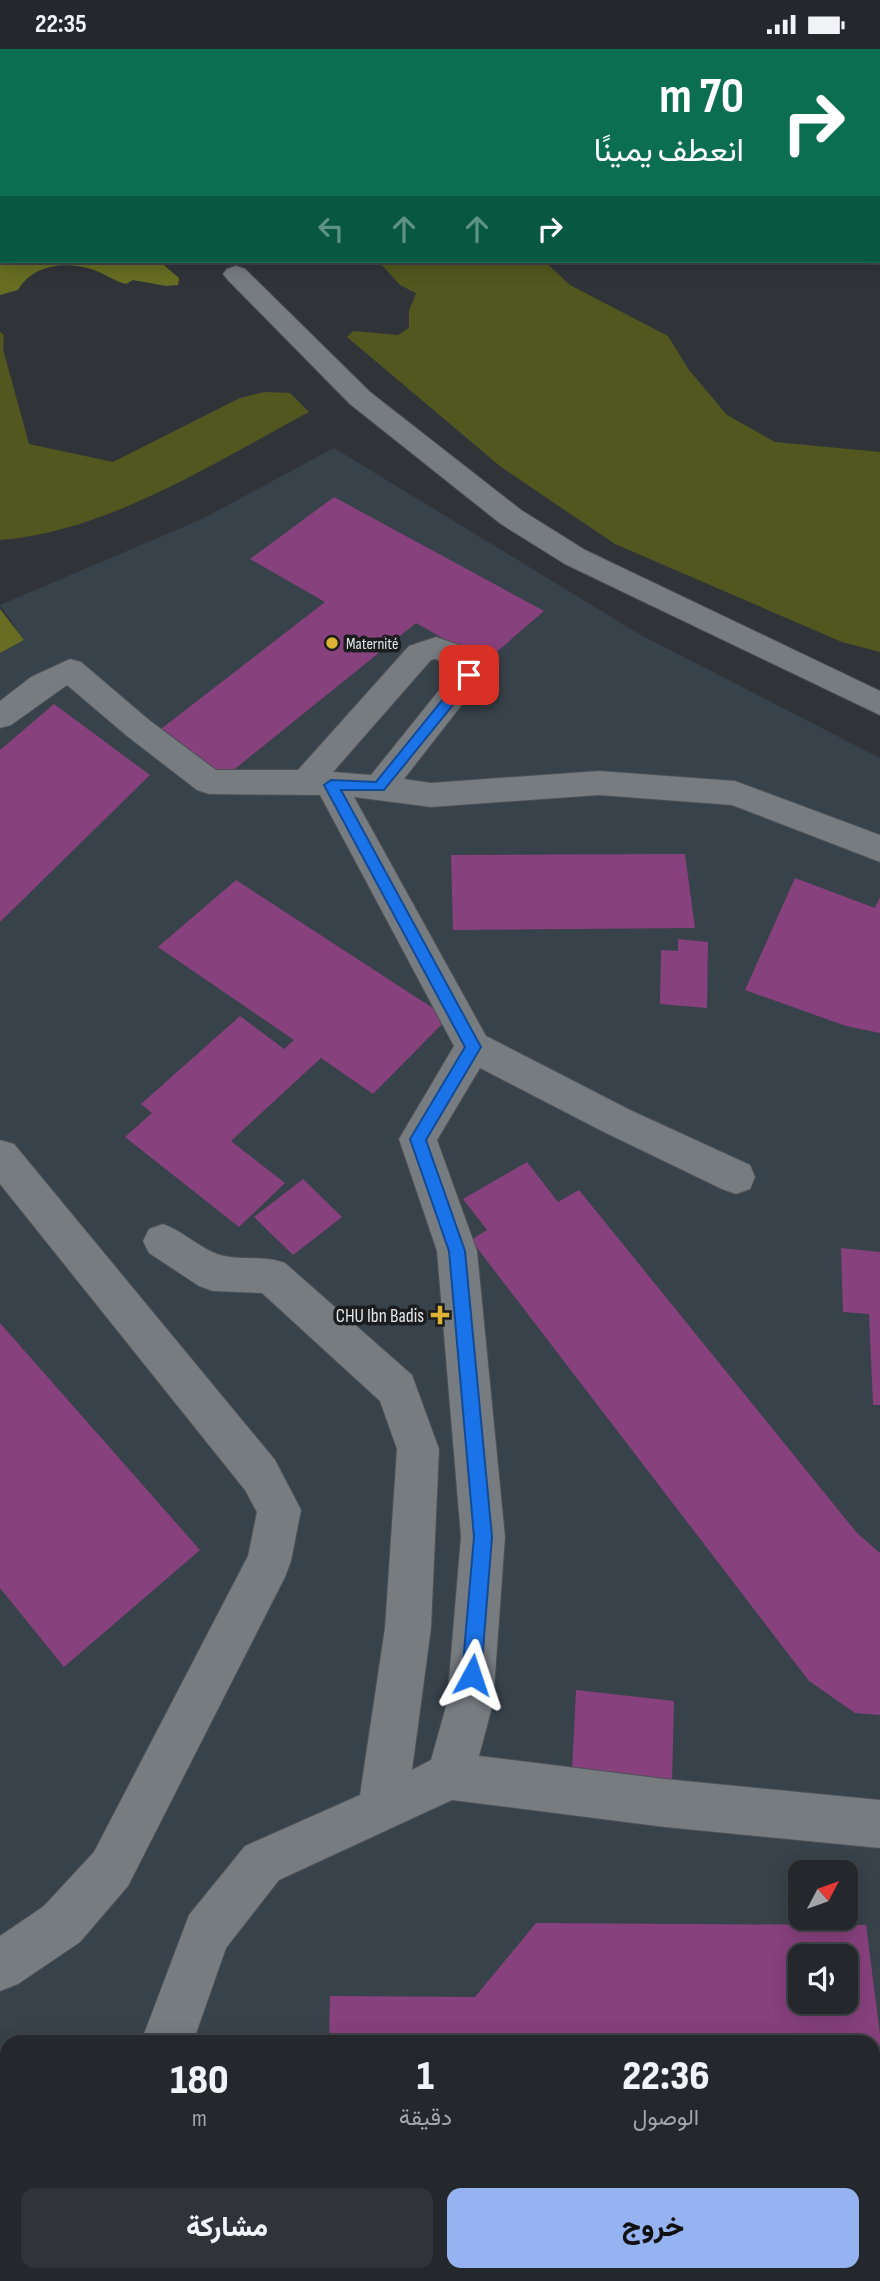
<!DOCTYPE html>
<html lang="ar">
<meta charset="utf-8">
<style>
body{margin:0;font-family:"Sofia Sans Condensed",Vazirmatn,sans-serif;background:#303337;color:#f1f3f6;direction:rtl;height:100vh;display:flex;flex-direction:column;font-size:26px;white-space:nowrap}
*{box-sizing:border-box;margin:0}
p{font-size:23px;color:#a3a5a9}
.icon{flex:none;width:38px;height:38px;fill:none;stroke:currentColor;stroke-width:2;stroke-linecap:round;stroke-linejoin:round}
.map{position:relative;flex:1;overflow:hidden;direction:ltr}
.drawer{position:absolute;left:0px;top:1986px;width:880px;height:247px;display:flex;flex-direction:column;background:#24272b;border-radius:21px 21px 0 0;box-shadow:0 4px 18px #0003,0 0 0 2px #414447;direction:rtl}
.drawer>*{flex:none}
.guide{position:absolute;left:0px;top:0px;width:880px;height:214px;box-shadow:0 4px 18px #0003,0 0 0 2px #414447;direction:rtl;background:#0b6e4f;color:#fff;overflow:hidden}
.needle{width:46px;rotate:49deg}
.buttons{position:absolute;left:788px;top:1811px;display:grid;gap:14px}
.buttons a{display:grid;place-items:center;width:70px;height:70px;border-radius:14px;background:#24272b;box-shadow:0 4px 18px #0003,0 0 0 2px #414447;font-size:35px}
.pin{position:absolute;display:grid;place-items:center;width:60px;height:60px;color:#fff;margin:-30px;border-radius:14px;box-shadow:0 4px 10px #0006}
.me{position:absolute;width:77px;margin:-38px;rotate:5deg;stroke-linejoin:round;filter:drop-shadow(0 0 5px #0008)}
.turn{display:flex;align-items:center;gap:24px;height:147px;padding:0 21px;font-size:32px}
.turn .icon{width:91px;height:91px;stroke-width:2.5}
.turn b{display:block;font-size:49px;line-height:60px}
.lanes{display:flex;align-items:center;height:66px;padding:0 21px;background:#0003;justify-content:center;gap:35px;direction:ltr}
.lanes .off{opacity:.35}
.eta{display:flex;justify-content:space-evenly;align-items:center;height:119px;text-align:center}
.eta b{font-size:42px;font-weight:800;line-height:49px}
.button{display:flex;gap:14px;margin-top:auto;padding:14px 21px}
.button a{flex:1;height:80px;border-radius:14px;background:#95b2f1;color:#111;font-size:28px;font-weight:800;line-height:80px;text-align:center}
.button a+a{background:#303337;color:#f1f3f6}
.status{display:flex;justify-content:space-between;align-items:center;height:49px;padding:0 35px;background:#24272b;direction:ltr}
.status svg{height:19px;fill:currentColor}
.map>svg:first-child{display:block}
.built{fill:#38424a;fill-rule:evenodd}
.green{fill:#52571f}
.forest{fill:#676e23}
.building{fill:#87417d;fill-rule:evenodd}
.lines{fill:none;stroke-linecap:round;stroke-linejoin:round}
.minor-casing{stroke:#4d5155;stroke-width:2}
.primary-casing{stroke:#4d5155;stroke-width:2}
.minor{fill:#777c81;fill-rule:evenodd}
.primary{fill:#b56979;fill-rule:evenodd}
.route{fill:#1a73e8;stroke:#114b97;stroke-width:2}
.poi-dot{fill:#dbb233;stroke:#1a1c1e;stroke-width:2.5}
.labels{text-anchor:middle;stroke-width:7;stroke-linejoin:round;paint-order:stroke}
.far-poi-label{font-size:16px;fill:#e5e8ea;stroke:#1a1c1e;text-anchor:start}
.poi-label{font-size:19px;fill:#e5e8ea;stroke:#1a1c1e;text-anchor:end}
</style>
<div class="status"><b>22:35</b><svg viewBox="0 0 49 12"><path d="M0 12V9h3v3zM5 12V6h3v6zM10 12V3h3v9zM15 12V0h3v12zM26 1h20v11H26zM47 4h2v5h-2z"/></svg></div>
<div class="map">
<svg width="880" height="2232" viewBox="0 0 880 2232">
<rect width="100%" height="100%" fill="#303439"/>
<path class="built" d="M 334,399 L 639,585 L 880,709 L 880,2232 L 0,2232 L 0,604 L 24,591 L 0,556 L 202,470 ZM 800,1824 L 845,1824 L 845,1869 L 800,1869 ZM 800,1908 L 845,1908 L 845,1953 L 800,1953 ZM 7,1993 L 873,1993 L 873,2226 L 7,2226 Z"/>
<g class="green">
<path d="M 378,212 L 544,212 L 570,236 L 668,287 L 689,321 L 727,366 L 775,393 L 880,403 L 880,603 L 842,593 L 615,495 L 501,418 L 347,288 L 353,282 L 398,286 L 409,279 L 409,262 L 416,244 L 400,236 Z"/>
<path d="M 0,283 L 4,286 L 3,300 L 29,395 L 113,413 L 240,349 L 264,343 L 290,344 L 309,363 C 215,413 108,483 0,491 Z"/>
</g>
<g class="forest">
<path d="M 628,0 L 880,0 L 880,82 L 878,2 Z"/>
<path d="M 0,173 L 2,212 L 159,212 L 179,229 L 178,236 L 166,237 L 133,231 L 126,235 C 114,232 104,224 91,220 C 65,212 32,216 18,241 L 0,246 Z"/>
<path d="M 0,560 L 24,591 L 0,604 Z"/>
</g>
<g class="building">
<path d="M 334,448 L 544,562 L 485,613 L 416,574 L 226,727 L 157,683 L 325,553 L 250,510 Z"/>
<path d="M 54,655 L 150,726 L 0,873 L 0,701 Z"/>
<path d="M 685,805 L 695,879 L 453,881 L 451,806 Z"/>
<path d="M 795,829 L 875,859 L 880,848 L 880,984 L 846,977 L 745,941 Z"/>
<path d="M 236,831 L 448,969 L 373,1045 L 321,1009 L 231,1092 L 285,1134 L 239,1178 L 125,1088 L 152,1064 L 141,1055 L 240,967 L 284,1000 L 294,991 L 158,898 Z"/>
<path d="M 678,890 L 708,893 L 707,959 L 660,955 L 661,901 L 678,902 Z"/>
<path d="M 527,1113 L 558,1153 L 579,1141 L 857,1484 L 880,1504 L 880,1666 L 855,1664 L 809,1632 L 471,1191 L 487,1181 L 463,1150 Z"/>
<path d="M 303,1130 L 342,1168 L 293,1206 L 254,1168 Z"/>
<path d="M 841,1199 L 880,1203 L 880,1356 L 873,1356 L 869,1265 L 843,1263 Z"/>
<path d="M 0,1274 L 200,1501 L 64,1618 L 0,1539 Z"/>
<path d="M 576,1641 L 674,1652 L 672,1733 L 572,1722 Z"/>
<path d="M 536,1874 L 866,1876 L 880,1985 L 880,2004 L 873,2004 L 873,1993 L 329,1993 L 330,1947 L 475,1948 ZM 800,1908 L 845,1908 L 845,1953 L 800,1953 Z"/>
</g>
<g class="lines">
<defs>
<g id="minor">
<path d="M 236,217 L 245,220 L 370,343 L 521,461 L 585,501 L 880,642 L 880,666 L 565,515 L 501,475 L 350,355 L 227,230 L 223,225 L 227,220 Z"/>
<path d="M 436,588 L 479,603 L 483,611 L 485,626 L 404,730 L 431,734 L 599,722 L 735,732 L 880,786 L 880,813 L 732,756 L 599,746 L 431,758 L 354,748 L 486,987 L 630,1061 L 750,1116 L 755,1128 L 750,1140 L 736,1145 L 722,1140 L 604,1083 L 480,1019 L 437,1091 L 477,1202 L 505,1488 L 493,1654 L 479,1707 L 665,1730 L 880,1751 L 880,1799 L 665,1778 L 452,1751 L 279,1831 L 226,1899 L 193,1993 L 141,1993 L 189,1866 L 245,1797 L 360,1746 L 385,1579 L 397,1400 L 380,1352 L 262,1244 L 213,1242 L 199,1237 L 149,1204 L 143,1192 L 149,1180 L 163,1175 C 183,1182 202,1201 220,1206 C 242,1212 264,1206 285,1214 L 412,1326 L 439,1400 L 431,1579 L 412,1721 L 431,1711 L 447,1654 L 461,1488 L 437,1202 L 399,1090 L 454,997 L 320,746 L 209,745 L 197,741 L 127,687 L 67,636 L 11,676 L 0,679 L 0,652 L 31,628 L 70,610 L 81,613 L 149,671 L 216,721 L 298,721 L 409,597 ZM 435,610 L 453,617 L 453,624 L 371,726 L 333,723 L 431,611 Z"/>
<path d="M 0,1091 L 14,1095 L 275,1411 L 301,1461 L 291,1512 L 285,1528 L 128,1837 L 80,1893 L 18,1935 L 0,1942 L 0,1887 L 44,1857 L 94,1803 L 248,1507 L 257,1463 L 245,1441 L 0,1135 Z"/>
<path d="M 171,2226 L 229,2226 L 232,2232 L 174,2232 Z"/>
</g>
<g id="primary">
<path d="M 536,0 L 560,0 L 561,2 L 537,2 Z"/>
<rect x="878" y="182" width="2" height="14"/>
</g>
</defs>
<use href="#minor" class="minor-casing"/>
<use href="#primary" class="primary-casing"/>
<use href="#minor" class="minor"/>
<use href="#primary" class="primary"/>
</g>
<path class="route" d="M 469,622 L 474,623 L 474,630 L 384,741 L 341,741 L 481,998 L 426,1091 L 465,1202 L 492,1488 L 481,1626 L 479,1633 L 472,1635 L 465,1633 L 462,1626 L 474,1488 L 449,1202 L 410,1090 L 465,998 L 324,736 L 331,731 L 376,733 L 465,623 Z"/>
<g class="poi-dot">
<circle cx="332" cy="594" r="7"/>
<path d="M436.5 1255.5h7v7h7v7h-7v7h-7v-7h-7v-7h7z"/>
</g>
<g class="labels">
<g class="far-poi-label">
<text x="346" y="600">Maternité</text>
</g>
<g class="poi-label">
<text x="424" y="1273">CHU Ibn Badis</text>
</g>
</g>
</svg>
<div class="buttons">
<a><svg class="needle" viewBox="-14 -14 28 28"><path d="M0-13l5 13h-10z" fill="#e53935"/><path d="M0 13l5-13h-10z" fill="#a3a5a9"/></svg></a>
<a><svg class="icon" aria-label="sound" viewBox="0 0 24 24"><path d="M4 9h4l5-4v14l-5-4H4zM17 9q2 3 0 6"/></svg></a>
</div>
<div class="pin" style="left:469px;top:626px;background:#d93025"><svg class="icon" aria-label="arrive" viewBox="0 0 24 24"><path d="M6 21V4h12l-3 4 3 4H6"/></svg></div>
<svg class="me" style="left:472px;top:1626px" viewBox="-20 -20 40 40"><path d="M0-17L14 15 0 8-14 15z" fill="#1a73e8" stroke="#fff" stroke-width="4"/></svg>
<div class="guide">
<div class="turn"><svg class="icon" aria-label="right" viewBox="0 0 24 24"><path d="M7 20v-9h11M14 6l5 5-5 5"/></svg><div><b>70 m</b>انعطف يمينًا</div></div>
<div class="lanes"><svg class="icon off" aria-label="left" viewBox="0 0 24 24"><path d="M17 20v-9H6M10 6l-5 5 5 5"/></svg><svg class="icon off" aria-label="ahead" viewBox="0 0 24 24"><path d="M12 20V5M6 11l6-6 6 6"/></svg><svg class="icon off" aria-label="ahead" viewBox="0 0 24 24"><path d="M12 20V5M6 11l6-6 6 6"/></svg><svg class="icon" aria-label="right" viewBox="0 0 24 24"><path d="M7 20v-9h11M14 6l5 5-5 5"/></svg></div>
</div>
<section class="drawer">
<div class="eta">
<div><b>22:36</b><p>الوصول</p></div>
<div><b>1</b><p>دقيقة</p></div>
<div><b>180</b><p>m</p></div>
</div>
<div class="button"><a>خروج</a><a>مشاركة</a></div>
</section>
</div>
